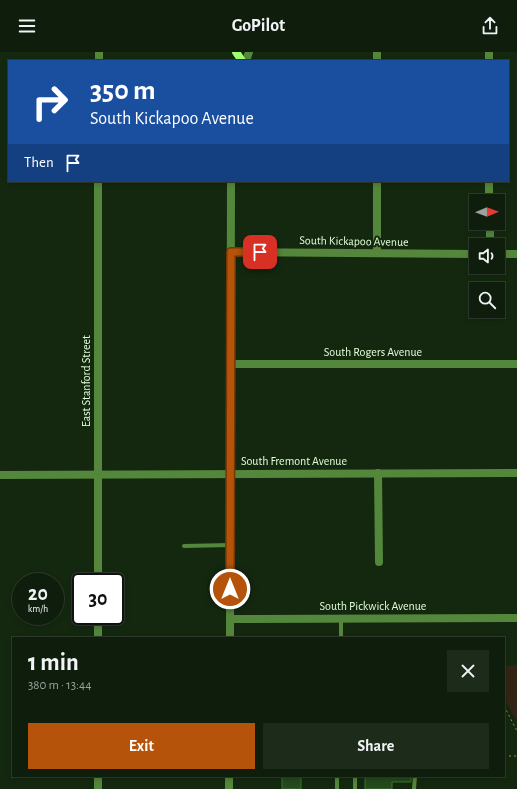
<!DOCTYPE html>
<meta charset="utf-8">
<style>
body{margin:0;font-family:"Alegreya Sans",sans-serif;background:#1d2b1a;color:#f1f3f6;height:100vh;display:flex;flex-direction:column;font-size:15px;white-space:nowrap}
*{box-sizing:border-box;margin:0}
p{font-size:13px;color:#9ba29d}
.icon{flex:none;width:22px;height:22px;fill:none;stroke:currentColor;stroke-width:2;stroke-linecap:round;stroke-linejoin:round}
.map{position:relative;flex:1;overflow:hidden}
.panel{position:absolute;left:12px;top:585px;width:493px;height:140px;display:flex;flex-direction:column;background:#0f1e0c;border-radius:0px;box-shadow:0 2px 6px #0003,0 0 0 1px #2f3c2d}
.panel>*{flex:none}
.hud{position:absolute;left:8px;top:8px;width:501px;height:122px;border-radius:0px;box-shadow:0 2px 6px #0003,0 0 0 1px #2f3c2d;background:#1a4fa0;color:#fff;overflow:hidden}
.needle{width:26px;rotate:89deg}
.buttons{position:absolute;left:469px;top:142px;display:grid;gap:8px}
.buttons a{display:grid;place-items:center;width:36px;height:36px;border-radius:0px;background:#0f1e0c;box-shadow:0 2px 6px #0003,0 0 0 1px #2f3c2d;font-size:20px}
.speed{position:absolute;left:12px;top:521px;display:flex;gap:8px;font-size:20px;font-weight:700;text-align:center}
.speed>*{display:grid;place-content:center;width:52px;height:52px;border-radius:50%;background:#0f1e0c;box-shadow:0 2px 6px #0003,0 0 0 1px #2f3c2d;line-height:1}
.speed small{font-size:10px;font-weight:400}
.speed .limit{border:2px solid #111;border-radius:6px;background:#fff;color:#111}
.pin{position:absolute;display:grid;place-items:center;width:34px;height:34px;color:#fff;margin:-17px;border-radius:8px;box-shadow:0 2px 6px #0006}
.me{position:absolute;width:44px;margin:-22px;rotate:0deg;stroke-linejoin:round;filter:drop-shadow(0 0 3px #0008)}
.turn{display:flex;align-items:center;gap:14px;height:84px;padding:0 16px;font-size:18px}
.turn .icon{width:52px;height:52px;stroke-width:2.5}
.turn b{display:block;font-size:28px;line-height:34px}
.then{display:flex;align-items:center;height:38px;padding:0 16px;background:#0003;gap:8px;font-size:15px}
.round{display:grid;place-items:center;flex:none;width:42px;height:42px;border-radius:0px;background:#1d2b1a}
.head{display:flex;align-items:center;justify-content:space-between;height:68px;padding:0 16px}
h1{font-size:24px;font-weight:600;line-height:30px}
.primary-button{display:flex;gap:8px;margin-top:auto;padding:8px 16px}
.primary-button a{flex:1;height:46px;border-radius:0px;background:#b45309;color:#fff;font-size:16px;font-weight:600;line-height:46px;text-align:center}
.primary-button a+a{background:#1d2b1a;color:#f1f3f6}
header{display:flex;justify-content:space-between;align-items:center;height:52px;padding:0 16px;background:#0f1e0c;font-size:18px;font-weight:600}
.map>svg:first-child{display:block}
.green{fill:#322513}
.building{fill:#23491c;stroke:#3a752e}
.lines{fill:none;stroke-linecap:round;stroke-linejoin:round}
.path{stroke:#ba7f30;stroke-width:1;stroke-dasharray:2 3;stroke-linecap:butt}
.service{stroke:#54873b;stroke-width:4}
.minor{stroke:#54873b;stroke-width:8}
.tertiary{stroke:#54873b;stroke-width:8}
.secondary{stroke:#a0ff6e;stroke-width:8}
.route-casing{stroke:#753606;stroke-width:10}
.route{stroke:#b45309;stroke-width:7}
.labels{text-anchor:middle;stroke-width:4;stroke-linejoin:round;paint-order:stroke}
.street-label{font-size:12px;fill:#e1ffd7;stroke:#142810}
</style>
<header><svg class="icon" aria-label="menu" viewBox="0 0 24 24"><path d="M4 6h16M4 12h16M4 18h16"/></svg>GoPilot<svg class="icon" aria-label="share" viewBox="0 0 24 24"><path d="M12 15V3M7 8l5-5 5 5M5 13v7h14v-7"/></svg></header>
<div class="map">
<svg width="517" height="737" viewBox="0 0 517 737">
<rect width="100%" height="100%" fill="#142810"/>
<path class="green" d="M 517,613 L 517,670 L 504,646 L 504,614 Z"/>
<g class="building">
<rect x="282" y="724" width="19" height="13"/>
<path d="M 365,724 L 411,724 L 411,730 L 392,730 L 392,737 L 365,737 Z"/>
</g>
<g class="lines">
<g class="path">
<path d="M 504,654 L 517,679"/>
<path d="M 504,704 L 517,704"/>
</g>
<g class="service">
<path d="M 184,494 L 230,493"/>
<path d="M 341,586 L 341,566"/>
<path d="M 355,724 L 355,737"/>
<path d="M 337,737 L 337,724"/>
<path d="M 414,737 L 415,724"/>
</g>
<g class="minor">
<path d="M 489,0 L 489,9"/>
<path d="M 99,9 L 99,0"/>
<path d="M 246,9 L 249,0"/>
<path d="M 377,9 L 377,0"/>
<path d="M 489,129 L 489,149"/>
<path d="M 490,171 L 490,193"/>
<path d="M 231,200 L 476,202"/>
<path d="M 377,201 L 377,129"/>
<path d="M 498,202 L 517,202"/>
<path d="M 230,312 L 517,312"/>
<path d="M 378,421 L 379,510"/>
<path d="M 98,530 L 98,129"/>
<path d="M 230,567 L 517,566"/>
<path d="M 98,586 L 98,564"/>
<path d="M 230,586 L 231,129"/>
<path d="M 98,737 L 98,724"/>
<path d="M 229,737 L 229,724"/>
</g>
<path class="tertiary" d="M 0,423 L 517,421"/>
<path class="secondary" d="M 236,0 L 242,9"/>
</g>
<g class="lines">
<defs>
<path id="route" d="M 230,537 L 231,200 L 260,200"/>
</defs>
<use href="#route" class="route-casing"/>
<use href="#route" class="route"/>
</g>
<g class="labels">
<g class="street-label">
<text transform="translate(354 189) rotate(1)" y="4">South Kickapoo Avenue</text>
<text x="373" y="304">South Rogers Avenue</text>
<text transform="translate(86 329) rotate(-90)" y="4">East Stanford Street</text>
<text x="294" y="413">South Fremont Avenue</text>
<text x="373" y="558">South Pickwick Avenue</text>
</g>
</g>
</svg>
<div class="buttons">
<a><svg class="needle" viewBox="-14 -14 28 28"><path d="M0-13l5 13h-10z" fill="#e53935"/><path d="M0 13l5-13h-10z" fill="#9ba29d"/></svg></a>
<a><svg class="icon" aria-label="sound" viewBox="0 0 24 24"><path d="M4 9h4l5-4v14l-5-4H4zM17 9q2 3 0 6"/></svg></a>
<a><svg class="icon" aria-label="search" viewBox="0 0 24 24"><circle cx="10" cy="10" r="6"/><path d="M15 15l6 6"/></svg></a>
</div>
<div class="speed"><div>20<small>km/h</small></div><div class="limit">30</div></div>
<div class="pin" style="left:260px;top:200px;background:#d93025"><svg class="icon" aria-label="arrive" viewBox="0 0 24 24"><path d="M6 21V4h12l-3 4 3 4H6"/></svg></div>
<svg class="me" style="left:230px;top:537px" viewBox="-20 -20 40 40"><circle r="17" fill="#b45309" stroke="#fff" stroke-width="3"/><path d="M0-11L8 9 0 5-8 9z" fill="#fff"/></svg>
<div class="hud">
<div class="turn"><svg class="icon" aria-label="right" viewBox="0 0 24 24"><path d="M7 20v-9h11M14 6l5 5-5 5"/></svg><div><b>350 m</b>South Kickapoo Avenue</div></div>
<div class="then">Then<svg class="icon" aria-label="arrive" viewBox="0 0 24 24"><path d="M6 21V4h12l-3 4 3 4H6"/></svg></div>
</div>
<section class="panel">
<div class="head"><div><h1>1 min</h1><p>380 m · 13:44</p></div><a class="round"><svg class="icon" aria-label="close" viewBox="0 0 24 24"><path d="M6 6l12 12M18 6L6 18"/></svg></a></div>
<div class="primary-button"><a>Exit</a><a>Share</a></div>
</section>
</div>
